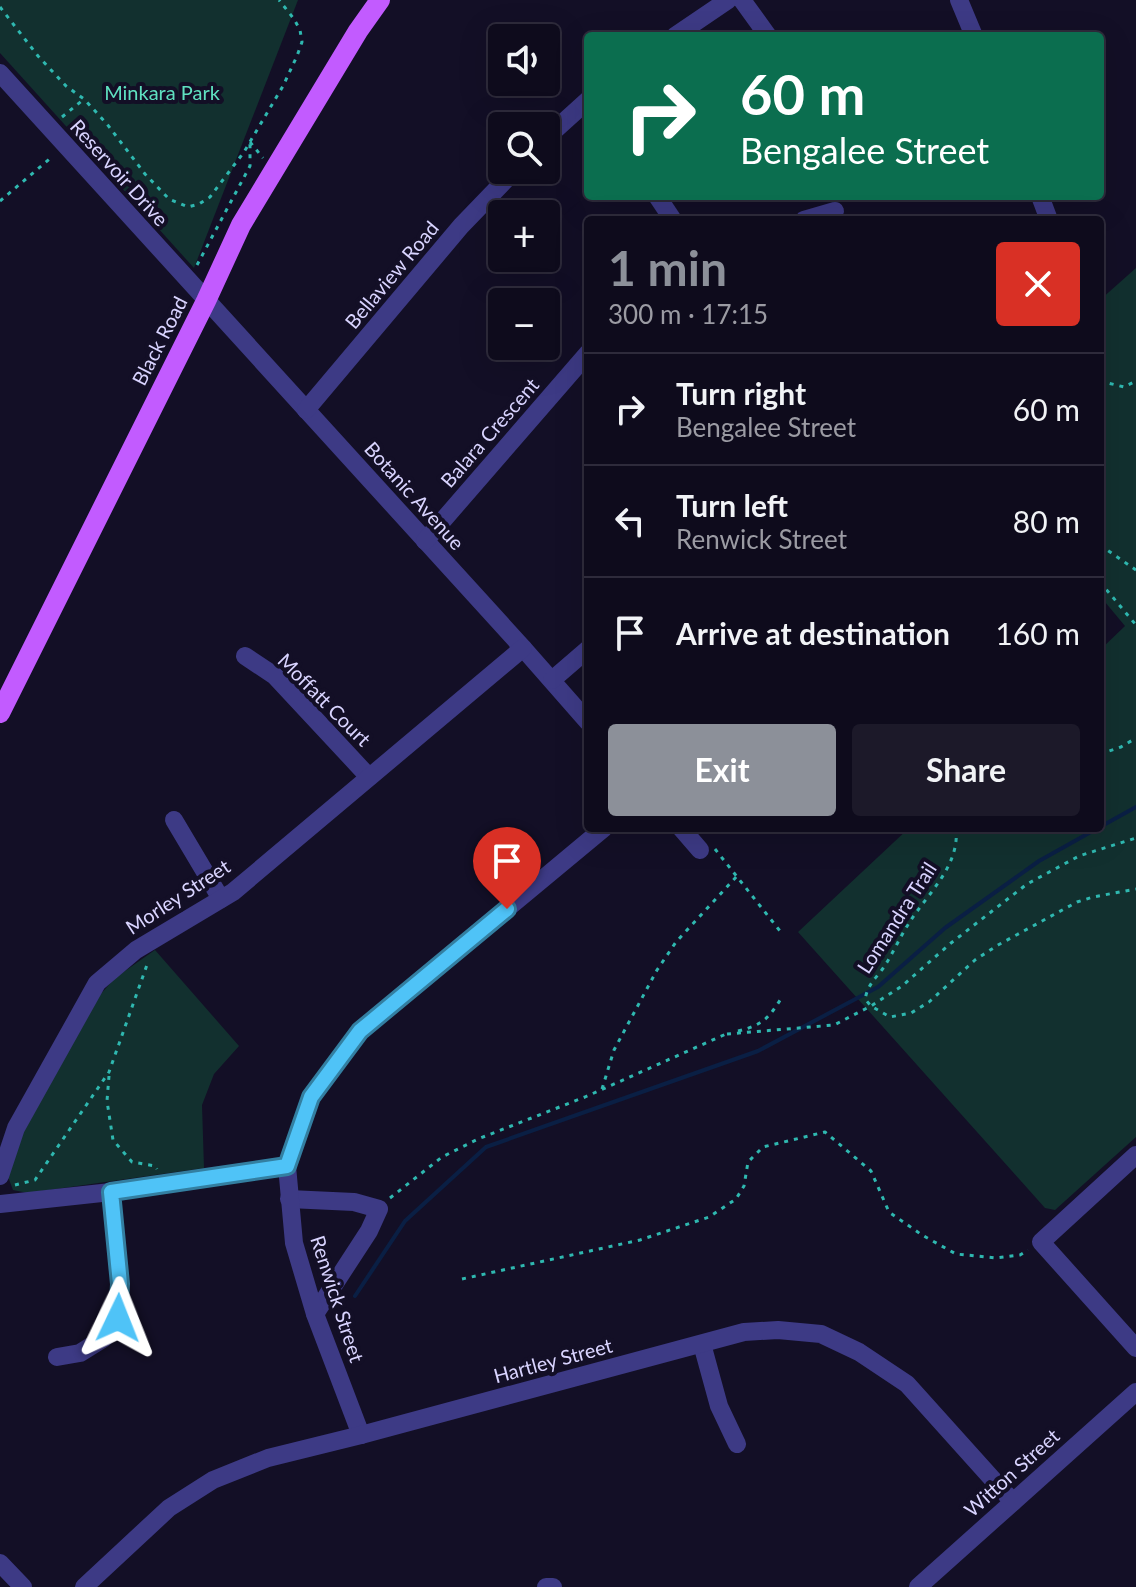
<!DOCTYPE html>
<meta charset="utf-8">
<style>
body{margin:0;font-family:Lato,sans-serif;background:#1c1929;color:#f1f3f6;height:100vh;display:flex;flex-direction:column;font-size:30px;white-space:nowrap}
*{box-sizing:border-box;margin:0}
p{font-size:26px;color:#9b9ba3}
.icon{flex:none;width:44px;height:44px;fill:none;stroke:currentColor;stroke-width:2;stroke-linecap:round;stroke-linejoin:round}
.map{position:relative;flex:1;overflow:hidden}
.sheet{position:absolute;left:584px;top:216px;width:520px;height:616px;display:flex;flex-direction:column;background:#0e0b1c;border-radius:8px;box-shadow:0 8px 32px #0002,0 0 0 2px #2e2b3b}
.sheet>*{flex:none}
.banner{position:absolute;left:584px;top:32px;width:520px;height:168px;border-radius:8px;box-shadow:0 8px 32px #0002,0 0 0 2px #2e2b3b;background:#0b6e4f;color:#fff;overflow:hidden}
.tools{position:absolute;left:488px;top:24px;display:grid;gap:16px}
.tools a{display:grid;place-items:center;width:72px;height:72px;border-radius:8px;background:#0e0b1c;box-shadow:0 8px 32px #0002,0 0 0 2px #2e2b3b;font-size:40px}
.pin{position:absolute;display:grid;place-items:center;width:68px;height:68px;color:#fff;margin:-82px -34px;border-radius:50% 50% 50% 0;rotate:-45deg;box-shadow:0 0 8px #0007}
.pin .icon{rotate:45deg}
.me{position:absolute;width:88px;margin:-44px;rotate:2deg;stroke-linejoin:round;filter:drop-shadow(0 0 6px #0008)}
.turn{display:flex;align-items:center;gap:28px;height:168px;padding:0 24px;font-size:36px}
.turn .icon{width:104px;height:104px;stroke-width:2.5}
.turn b{display:block;font-size:56px;line-height:68px}
.round{display:grid;place-items:center;flex:none;width:84px;height:84px;border-radius:8px;background:#1c1929}
.overview{display:flex;align-items:center;justify-content:space-between;height:136px;padding:0 24px}
h1{font-size:48px;font-weight:700;line-height:60px;color:#8c9099}
.primary-button{display:flex;gap:16px;margin-top:auto;padding:16px 24px}
.primary-button a{flex:1;height:92px;border-radius:8px;background:#8c9099;color:#fff;font-size:32px;font-weight:700;line-height:92px;text-align:center}
.primary-button a+a{background:#1c1929;color:#f1f3f6}
ul{padding:0;list-style:none}
li{display:flex;align-items:center;gap:24px;height:112px;padding:0 24px;border-top:2px solid #2e2b3b}
li div{flex:1}
li b{display:block;font-size:30px}
li em{font-style:normal}
.map>svg:first-child{display:block}
.green{fill:#12302f}
.lines{fill:none;stroke-linecap:round;stroke-linejoin:round}
.stream{stroke:#0a1f44;stroke-width:4}
.path{stroke:#2fb8b0;stroke-width:3;stroke-dasharray:4 6;stroke-linecap:butt}
.minor{stroke:#3d3a85;stroke-width:18}
.major{stroke:#c25bff;stroke-width:20}
.route-casing{stroke:#337fa1;stroke-width:20}
.route{stroke:#4fc3f7;stroke-width:14}
.labels{text-anchor:middle;stroke-width:8;stroke-linejoin:round;paint-order:stroke}
.park-label{font-size:20px;fill:#5fe0c0;stroke:#130f26}
.street-label{font-size:20px;fill:#d9d4ff;stroke:#130f26}
</style>
<div class="map">
<svg width="1136" height="1587" viewBox="0 0 1136 1587">
<rect width="100%" height="100%" fill="#130f26"/>
<g class="green">
<path d="M 0,0 L 298,0 L 194,268 L 0,53 Z"/>
<path d="M 1136,268 L 1136,1137 L 1055,1210 L 1045,1208 L 798,932 L 909,828 L 1100,828 L 1100,650 L 1125,626 L 1100,596 L 1100,300 Z"/>
<path d="M 155,950 L 239,1046 L 214,1074 L 202,1105 L 204,1168 L 28,1193 L 13,1190 L 7,1174 L 10,1155 L 99,996 L 115,978 Z"/>
</g>
<g class="lines">
<g class="stream">
<path d="M 1100,827 L 1136,807"/>
<path d="M 355,1296 L 405,1221 L 486,1147 L 758,1051 L 878,987 L 945,928 L 1039,861 L 1098,828"/>
</g>
<g class="path">
<path d="M 0,7 L 38,56 L 66,86 L 84,99 L 107,124 L 145,174 L 169,199 L 188,207 L 199,204 L 210,197 L 244,152 L 283,86 L 297,56 L 302,42 L 300,30 L 294,19 L 279,0"/>
<path d="M 62,117 L 84,99"/>
<path d="M 250,142 L 263,158"/>
<path d="M 0,201 L 53,156"/>
<path d="M 197,265 L 250,166 L 250,142"/>
<path d="M 1100,381 L 1124,387 L 1136,381"/>
<path d="M 1100,545 L 1136,570"/>
<path d="M 1100,582 L 1136,625"/>
<path d="M 1100,754 L 1121,747 L 1136,738"/>
<path d="M 956,828 C 960,866 928,893 909,923 C 900,937 893,953 884,967 C 875,980 869,982 865,999 L 871,1006 L 890,1017 L 911,1013 L 929,1002 L 975,960 L 998,945 L 1077,902 L 1093,897 L 1136,889"/>
<path d="M 715,849 L 780,931"/>
<path d="M 738,1031 C 763,1025 769,1018 782,997"/>
<path d="M 727,1034 L 834,1025 L 871,1006 L 902,986 L 951,943 L 1027,884 L 1079,856 L 1136,838"/>
<path d="M 109,1076 L 107,1101 L 113,1140 L 132,1162 L 155,1166 L 157,1169"/>
<path d="M 602,1089 L 614,1050 L 657,970 L 676,942 L 737,876"/>
<path d="M 15,1185 L 35,1180 L 109,1072 L 148,962"/>
<path d="M 390,1198 L 442,1157 L 478,1139 L 585,1097 L 726,1034"/>
<path d="M 462,1279 L 640,1240 L 709,1217 L 736,1199 L 744,1186 L 748,1162 L 763,1147 L 825,1132 L 871,1171 L 889,1212 L 922,1235 L 956,1254 L 996,1258 L 1020,1255 L 1028,1250"/>
</g>
<g class="minor">
<path d="M 742,0 L 768,36"/>
<path d="M 959,0 L 974,36"/>
<path d="M 675,36 L 728,0"/>
<path d="M 0,73 L 523,648 L 588,722"/>
<path d="M 546,138 L 588,100"/>
<path d="M 657,196 L 673,220"/>
<path d="M 1040,196 L 1049,220"/>
<path d="M 804,220 L 835,211"/>
<path d="M 306,410 L 461,226 L 515,170"/>
<path d="M 425,541 L 588,353"/>
<path d="M 245,656 L 275,676 L 369,777"/>
<path d="M 552,680 L 588,649"/>
<path d="M 174,820 L 221,899"/>
<path d="M 681,828 L 700,850"/>
<path d="M 1136,1155 L 1041,1242 L 1136,1348"/>
<path d="M 0,1176 L 16,1128 L 97,983 L 136,950 L 233,892 L 523,648"/>
<path d="M 289,1199 L 354,1202 L 379,1209 L 369,1231 L 315,1314"/>
<path d="M 0,1204 L 111,1192 L 287,1166"/>
<path d="M 702,1344 L 719,1406 L 737,1444"/>
<path d="M 57,1357 L 80,1353 L 104,1338 L 118,1318 L 120,1284 L 111,1192"/>
<path d="M 361,1435 L 315,1314 L 294,1243 L 287,1166 L 311,1097 L 360,1031 L 604,828"/>
<path d="M 0,1563 L 23,1587"/>
<path d="M 84,1587 L 169,1508 L 213,1480 L 268,1458 L 361,1435 L 744,1332 L 778,1330 L 821,1334 L 859,1352 L 907,1384 L 1013,1502"/>
<path d="M 546,1587 L 553,1587"/>
<path d="M 918,1587 L 1136,1392"/>
</g>
<path class="major" d="M 0,713 L 206,301 L 241,225 L 358,31 L 380,0"/>
</g>
<g class="lines">
<defs>
<path id="route" d="M 118,1318 L 120,1284 L 111,1192 L 287,1166 L 311,1097 L 360,1031 L 507,909"/>
</defs>
<use href="#route" class="route-casing"/>
<use href="#route" class="route"/>
</g>
<g class="labels">
<g class="park-label">
<text x="162" y="100">Minkara Park</text>
</g>
<g class="street-label">
<text transform="translate(119 173) rotate(48)" y="7">Reservoir Drive</text>
<text transform="translate(392 275) rotate(-50)" y="7">Bellaview Road</text>
<text transform="translate(160 341) rotate(-63)" y="7">Black Road</text>
<text transform="translate(490 433) rotate(-49)" y="7">Balara Crescent</text>
<text transform="translate(414 496) rotate(48)" y="7">Botanic Avenue</text>
<text transform="translate(324 700) rotate(45)" y="7">Moffatt Court</text>
<text transform="translate(178 897) rotate(-33)" y="7">Morley Street</text>
<text transform="translate(897 918) rotate(-57)" y="7">Lomandra Trail</text>
<text transform="translate(337 1299) rotate(72)" y="7">Renwick Street</text>
<text transform="translate(553 1361) rotate(-15)" y="7">Hartley Street</text>
<text transform="translate(1012 1473) rotate(-42)" y="7">Witton Street</text>
</g>
</g>
</svg>
<div class="tools">
<a><svg class="icon" aria-label="sound" viewBox="0 0 24 24"><path d="M4 9h4l5-4v14l-5-4H4zM17 9q2 3 0 6"/></svg></a>
<a><svg class="icon" aria-label="search" viewBox="0 0 24 24"><circle cx="10" cy="10" r="6"/><path d="M15 15l6 6"/></svg></a>
<a>+</a>
<a>−</a>
</div>
<div class="pin" style="left:507px;top:909px;background:#d93025"><svg class="icon" aria-label="arrive" viewBox="0 0 24 24"><path d="M6 21V4h12l-3 4 3 4H6"/></svg></div>
<svg class="me" style="left:118px;top:1318px" viewBox="-20 -20 40 40"><path d="M0-17L14 15 0 8-14 15z" fill="#4fc3f7" stroke="#fff" stroke-width="4"/></svg>
<div class="banner">
<div class="turn"><svg class="icon" aria-label="right" viewBox="0 0 24 24"><path d="M7 20v-9h11M14 6l5 5-5 5"/></svg><div><b>60 m</b>Bengalee Street</div></div>
</div>
<section class="sheet">
<div class="overview"><div><h1>1 min</h1><p>300 m · 17:15</p></div><a class="round" style="background:#d93025;color:#fff"><svg class="icon" aria-label="close" viewBox="0 0 24 24"><path d="M6 6l12 12M18 6L6 18"/></svg></a></div>
<ul>
<li><svg class="icon" aria-label="right" viewBox="0 0 24 24"><path d="M7 20v-9h11M14 6l5 5-5 5"/></svg><div><b>Turn right</b><p>Bengalee Street</p></div><em>60 m</em></li>
<li><svg class="icon" aria-label="left" viewBox="0 0 24 24"><path d="M17 20v-9H6M10 6l-5 5 5 5"/></svg><div><b>Turn left</b><p>Renwick Street</p></div><em>80 m</em></li>
<li><svg class="icon" aria-label="arrive" viewBox="0 0 24 24"><path d="M6 21V4h12l-3 4 3 4H6"/></svg><div><b>Arrive at destination</b></div><em>160 m</em></li>
</ul>
<div class="primary-button"><a>Exit</a><a>Share</a></div>
</section>
</div>
